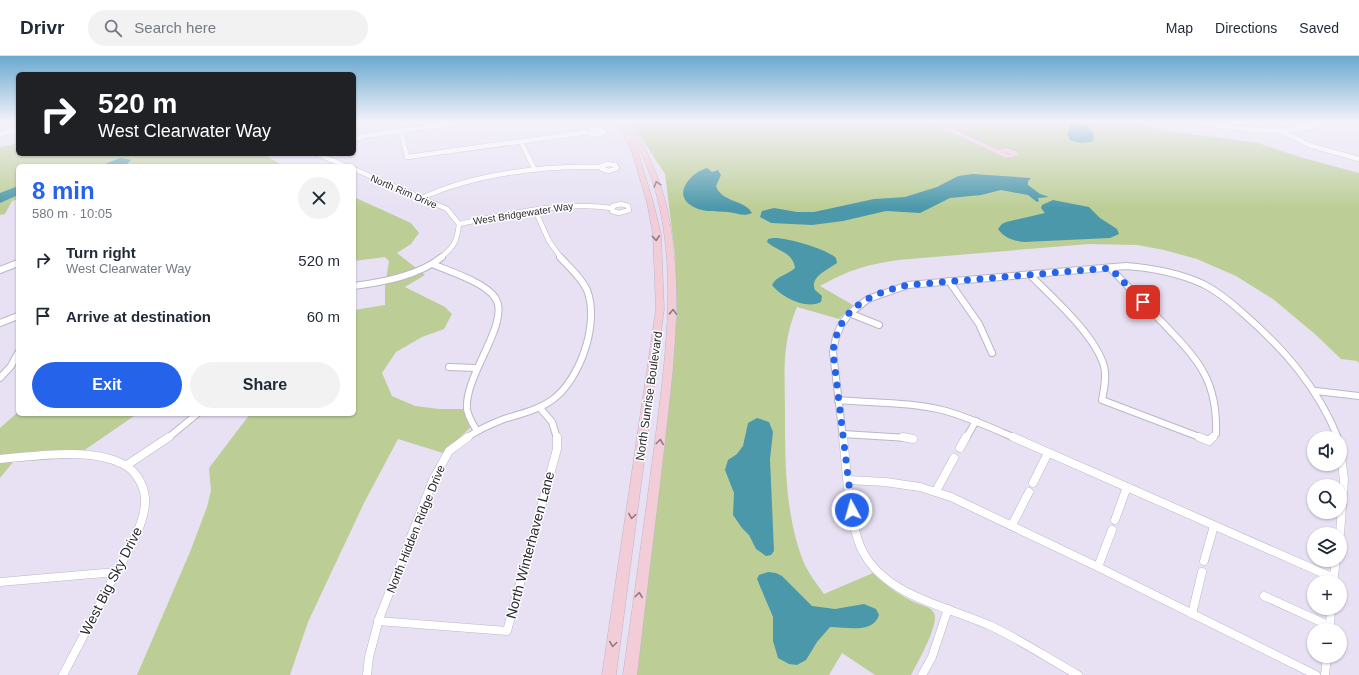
<!DOCTYPE html>
<meta charset="utf-8">
<style>
body{margin:0;font-family:Helvetica,sans-serif;background:#f2f2f3;color:#1f2937;height:100vh;display:flex;flex-direction:column;font-size:15px;white-space:nowrap}
*{box-sizing:border-box;margin:0}
p{font-size:13px;color:#747a83}
.icon{flex:none;width:22px;height:22px;fill:none;stroke:currentColor;stroke-width:2;stroke-linecap:round;stroke-linejoin:round}
.map{position:relative;flex:1;overflow:hidden}
.panel{position:absolute;left:16px;top:108px;width:340px;height:252px;display:flex;flex-direction:column;background:#fff;border-radius:6px;box-shadow:0 1px 3px #0004}
.panel>*{flex:none}
.guide{position:absolute;left:16px;top:16px;width:340px;height:84px;border-radius:6px;box-shadow:0 1px 3px #0004;background:#202124;color:#fff;overflow:hidden}
.tools{position:absolute;left:1307px;top:375px;display:grid;gap:8px}
.tools a{display:grid;place-items:center;width:40px;height:40px;border-radius:50%;background:#fff;box-shadow:0 1px 3px #0004;font-size:20px}
.pin{position:absolute;display:grid;place-items:center;width:34px;height:34px;color:#fff;margin:-17px;border-radius:8px;box-shadow:0 2px 6px #0006}
.me{position:absolute;width:44px;margin:-22px;rotate:354deg;stroke-linejoin:round;filter:drop-shadow(0 0 3px #0008)}
.turn{display:flex;align-items:center;gap:14px;height:84px;padding:0 16px;font-size:18px}
.turn .icon{width:52px;height:52px;stroke-width:2.5}
.turn b{display:block;font-size:28px;line-height:34px}
.round{display:grid;place-items:center;flex:none;width:42px;height:42px;border-radius:21px;background:#f2f2f3}
.headline{display:flex;align-items:center;justify-content:space-between;height:68px;padding:0 16px}
h1{font-size:24px;font-weight:600;line-height:30px;color:#2563eb}
.primary-button{display:flex;gap:8px;margin-top:auto;padding:8px 16px}
.primary-button a{flex:1;height:46px;border-radius:24px;background:#2563eb;color:#fff;font-size:16px;font-weight:600;line-height:46px;text-align:center}
.primary-button a+a{background:#f2f2f3;color:#1f2937}
ul{padding:0;list-style:none}
li{display:flex;align-items:center;gap:12px;height:56px;padding:0 16px}
li div{flex:1}
li b{display:block;font-size:15px}
li em{font-style:normal}
header{display:flex;align-items:center;gap:24px;box-sizing:border-box;height:56px;padding:0 20px;background:#fff;border-bottom:1px solid #e0e1e3}
header strong{font-size:19px}
nav{display:flex;gap:22px;margin-inline-start:auto;font-size:14px}
.search{width:280px;height:36px;background:#f2f2f3;display:flex;align-items:center;gap:10px;box-sizing:border-box;padding:0 14px;border-radius:22px;color:#747a83;font-size:15px}
.map>svg:first-child{display:block}
.green{fill:#bcce96}
.water{fill:#4b98aa}
.lines{fill:none;stroke-linecap:round;stroke-linejoin:round}
.street-far2-casing{stroke:#bcb6c7;stroke-width:5.5}
.street-far1-casing{stroke:#bcb6c7;stroke-width:8}
.street-casing{stroke:#bcb6c7;stroke-width:9}
.secondary-casing{stroke:#bcb6c7;stroke-width:1}
.street-far2{stroke:#fff;stroke-width:4.5}
.street-far1{stroke:#fff;stroke-width:6}
.street{stroke:#fff;stroke-width:8}
.secondary{fill:#f2ccd6;fill-rule:evenodd}
.oneway{stroke:#8e7a83}
.route{stroke:#2563eb;stroke-width:7;stroke-dasharray:0 12.6}
.labels{text-anchor:middle;stroke-width:3;stroke-linejoin:round;paint-order:stroke}
.far-street-label{font-size:10px;fill:#2b2930;stroke:#fff}
.street-label{font-size:12px;fill:#2b2930;stroke:#fff}
.near-street-label{font-size:14px;fill:#2b2930;stroke:#fff}
</style>
<header>
<strong>Drivr</strong>
<div class="search"><svg class="icon" aria-label="search" viewBox="0 0 24 24"><circle cx="10" cy="10" r="6"/><path d="M15 15l6 6"/></svg>Search here</div>
<nav><a>Map</a><a>Directions</a><a>Saved</a></nav>
</header>
<div class="map">
<svg width="1359" height="619" viewBox="0 0 1359 619">
<rect width="100%" height="100%" fill="#e7e1f3"/>
<g class="green">
<path d="M 631,66 L 1137,66 L 1162,74 L 1258,87 L 1303,102 L 1359,117 L 1359,307 L 1357,305 L 1341,303 L 1316,279 L 1273,243 L 1236,220 L 1197,203 L 1164,194 L 1137,189 L 1089,188 L 898,204 C 865,209 849,214 820,230 L 853,249 L 839,263 L 797,251 C 781,289 785,317 785,356 C 785,406 785,460 804,507 C 809,518 817,528 824,538 L 873,517 C 887,530 901,541 919,548 C 924,550 931,551 934,557 C 940,567 917,608 911,619 L 875,619 L 842,597 L 829,619 L 636,619 L 672,321 L 677,255 L 675,198 L 665,118 Z"/>
<path d="M 18,87 L 18,98 L 263,98 L 284,110 L 18,110 L 18,143 L 12,145 L 5,158 L 0,159 L 0,91 Z"/>
<path d="M 354,141 L 411,167 L 419,177 L 411,188 L 397,197 L 425,219 L 405,231 L 445,251 L 452,258 L 444,273 L 422,281 L 396,296 L 382,317 L 392,340 L 415,350 L 439,353 L 463,353 L 470,372 L 443,397 L 398,383 L 364,447 L 308,566 L 290,619 L 137,619 L 190,496 L 207,451 L 211,435 L 209,412 L 250,358 L 354,358 L 354,254 L 385,249 L 385,229 L 389,205 L 385,201 L 354,205 Z"/>
<path d="M 18,356 L 18,358 L 137,358 L 73,402 L 13,406 L 0,422 L 0,372 Z"/>
</g>
<g class="water">
<path d="M 1068,66 L 1085,66 C 1089,72 1098,77 1092,86 L 1081,87 L 1070,84 L 1067,78 L 1070,70 Z"/>
<path d="M 120,102 L 131,104 L 125,110 L 100,110 Z"/>
<path d="M 707,112 L 712,116 L 718,114 L 721,119 L 716,130 C 722,147 744,143 752,157 C 744,161 736,157 728,156 C 714,155 701,157 689,148 C 673,135 694,115 707,112 Z"/>
<path d="M 973,118 L 1031,122 L 1028,125 L 1028,129 L 1040,138 L 1049,141 L 1038,142 L 1039,145 L 1037,146 L 1028,139 L 1001,134 L 981,139 L 950,142 L 920,157 L 886,155 L 843,165 L 812,169 L 771,167 L 760,161 L 762,155 L 774,152 L 797,156 L 814,156 L 874,143 L 905,141 L 937,131 L 958,120 Z"/>
<path d="M 18,130 L 18,139 L 0,147 L 0,137 Z"/>
<path d="M 1053,144 L 1089,151 L 1100,162 L 1117,173 L 1119,178 L 1110,182 L 1024,186 C 1014,185 1004,182 998,173 L 1002,168 L 1006,166 L 1045,157 L 1041,152 L 1042,149 Z"/>
<path d="M 773,182 C 786,181 827,193 836,202 L 837,207 C 829,213 809,221 815,234 L 822,240 L 821,246 C 806,254 781,241 772,229 C 776,220 788,219 795,212 C 793,196 777,195 767,186 L 768,183 Z"/>
<path d="M 757,362 L 769,366 L 773,376 L 770,403 L 774,495 L 771,499 L 766,500 L 756,493 L 749,479 L 742,472 L 733,459 L 734,437 L 725,414 L 728,404 L 737,398 L 743,390 L 748,367 Z"/>
<path d="M 768,516 L 776,517 L 782,520 L 812,550 L 835,553 L 864,548 L 876,553 L 879,559 C 873,578 847,571 830,571 L 817,586 L 806,604 L 797,609 L 789,608 L 778,602 L 773,585 L 773,561 L 757,523 L 759,519 Z"/>
</g>
<g class="lines">
<defs>
<g id="street-far2">
<path d="M 1191,66 C 1236,71 1282,83 1326,66"/>
<path d="M 1292,66 L 1310,73"/>
<path d="M 598,73 L 604,76 L 597,79 L 590,77 L 591,74 Z"/>
<path d="M 401,75 L 407,101 L 589,76"/>
<path d="M 1282,75 L 1309,89 L 1359,103"/>
<path d="M 0,78 L 18,74"/>
<path d="M 354,83 L 369,79 L 465,66"/>
<path d="M 521,86 L 535,114"/>
<path d="M 317,98 L 346,110"/>
<path d="M 608,108 L 615,109 L 617,112 L 609,115 L 602,113 L 602,110 Z"/>
<path d="M 354,113 L 447,153 L 459,168 C 457,186 454,191 440,202"/>
<path d="M 422,142 C 473,118 545,109 601,111"/>
<path d="M 621,148 L 628,150 L 629,154 L 619,157 L 612,155 L 613,150 Z"/>
<path d="M 535,154 L 549,185 L 561,202"/>
<path d="M 459,168 C 510,158 560,145 612,152"/>
</g>
<g id="street-far1">
<path d="M 432,208 C 449,215 487,227 496,243 C 510,267 464,320 467,353 C 468,361 473,368 477,375"/>
<path d="M 1110,212 C 1128,230 1145,249 1163,267 C 1198,304 1218,324 1216,378 L 1212,382"/>
<path d="M 0,214 L 18,207"/>
<path d="M 1030,219 C 1053,242 1095,279 1104,310 C 1107,321 1104,333 1102,344 L 1202,382"/>
<path d="M 949,225 L 979,268 L 992,297"/>
<path d="M 354,230 C 383,226 418,220 442,201"/>
<path d="M 849,257 L 879,269"/>
<path d="M 0,267 L 18,260"/>
<path d="M 449,311 L 476,312"/>
<path d="M 0,322 L 11,310 L 18,297"/>
<path d="M 1316,335 L 1359,340"/>
<path d="M 838,344 C 873,347 912,346 946,355 C 970,362 992,372 1015,382"/>
<path d="M 540,352 L 552,366 L 557,382"/>
<path d="M 843,378 L 908,382"/>
<path d="M 168,382 L 197,358"/>
<path d="M 466,382 C 478,374 491,368 504,363 C 520,358 538,354 552,344 C 580,324 600,267 587,234 C 581,221 570,212 560,201"/>
<path d="M 843,382 L 833,296 L 836,281 L 841,269 L 849,258 L 868,243 L 908,229 L 1126,210 C 1153,212 1179,217 1203,228 C 1219,236 1232,247 1245,259 C 1285,294 1318,332 1338,382"/>
<path d="M 966,382 L 976,365"/>
</g>
<g id="street">
<path d="M 843,381 C 847,414 848,462 861,492 C 883,540 947,550 991,570 C 1021,584 1049,603 1078,619"/>
<path d="M 903,381 L 913,383"/>
<path d="M 1013,381 L 1334,522"/>
<path d="M 1199,381 L 1209,385 L 1213,381"/>
<path d="M 1340,391 L 1344,424 L 1340,478"/>
<path d="M 960,392 L 966,381"/>
<path d="M 0,403 C 36,400 89,391 123,408 C 135,414 144,428 145,442 C 147,468 122,505 110,528 C 95,558 79,589 63,619"/>
<path d="M 127,409 L 169,381"/>
<path d="M 848,424 L 885,426 L 920,431 L 951,441 L 1098,511 L 1316,619"/>
<path d="M 1033,427 L 1048,397"/>
<path d="M 936,435 L 954,402"/>
<path d="M 1115,464 L 1127,431"/>
<path d="M 1012,469 L 1029,436"/>
<path d="M 1204,505 L 1214,470"/>
<path d="M 1098,511 L 1112,474"/>
<path d="M 0,526 L 116,516"/>
<path d="M 1333,526 L 1336,504"/>
<path d="M 1264,540 L 1330,570"/>
<path d="M 1192,558 L 1202,516"/>
<path d="M 378,565 L 507,575 L 557,393 L 557,381"/>
<path d="M 1330,572 L 1331,552"/>
<path d="M 367,619 L 369,601 L 379,563 L 433,424 L 449,395 L 468,381"/>
<path d="M 922,619 L 932,601 L 948,553"/>
<path d="M 1325,619 L 1327,600"/>
</g>
<g id="secondary">
<path d="M 617,66 L 623,66 L 638,96 L 653,146 L 661,178 L 664,253 L 616,619 L 602,619 L 656,253 L 653,178 L 647,146 L 632,96 Z"/>
<path d="M 626,66 L 632,66 C 645,91 657,116 665,144 C 685,222 674,306 665,385 C 656,463 646,541 637,619 L 623,619 C 634,541 645,463 655,385 C 665,306 677,223 658,144 C 651,116 639,91 626,66 Z"/>
<path d="M 930,66 L 937,66 L 999,94 L 1006,92 L 1016,95 L 1019,99 L 1006,102 ZM 1003,96 L 1012,98 L 1009,99 Z"/>
</g>
</defs>
<use href="#street-far2" class="street-far2-casing"/>
<use href="#street-far1" class="street-far1-casing"/>
<use href="#street" class="street-casing"/>
<use href="#secondary" class="secondary-casing"/>
<use href="#street-far2" class="street-far2"/>
<use href="#street-far1" class="street-far1"/>
<use href="#street" class="street"/>
<use href="#secondary" class="secondary"/>
</g>
<defs><path id="oneway-chevron" d="M-2-3.5L2.5 0L-2 3.5" fill="none" stroke-width="1.6" stroke-linecap="round" stroke-linejoin="round"/></defs>
<g class="oneway">
<use href="#oneway-chevron" transform="translate(657 128) rotate(-107)"/>
<use href="#oneway-chevron" transform="translate(656 182) rotate(86)"/>
<use href="#oneway-chevron" transform="translate(673 256) rotate(-88)"/>
<use href="#oneway-chevron" transform="translate(660 386) rotate(-83)"/>
<use href="#oneway-chevron" transform="translate(632 460) rotate(98)"/>
<use href="#oneway-chevron" transform="translate(639 539) rotate(-83)"/>
<use href="#oneway-chevron" transform="translate(613 588) rotate(98)"/>
</g>
<linearGradient id="sky" x2="0" y2="1"><stop stop-color="#69a9cf"/><stop offset="0.43" stop-color="#f4f2fa"/><stop offset="1" stop-color="#f4f2fa" stop-opacity="0"/></linearGradient>
<rect width="1359" height="152" fill="url(#sky)"/>
<g class="lines">
<path class="route" d="M 852,454 L 833,296 C 838,252 869,238 908,229 L 1110,212 L 1143,246"/>
</g>
<g class="labels">
<g class="far-street-label">
<text transform="translate(404 135) rotate(23)" y="4">North Rim Drive</text>
<text transform="translate(523 157) rotate(-9)" y="4">West Bridgewater Way</text>
</g>
<g class="street-label">
<text transform="translate(649 340) rotate(-82)" y="4">North Sunrise Boulevard</text>
<text transform="translate(416 473) rotate(-68)" y="4">North Hidden Ridge Drive</text>
</g>
<g class="near-street-label">
<text transform="translate(530 489) rotate(-75)" y="5">North Winterhaven Lane</text>
<text transform="translate(111 525) rotate(-63)" y="5">West Big Sky Drive</text>
</g>
</g>
</svg>
<div class="tools">
<a><svg class="icon" aria-label="sound" viewBox="0 0 24 24"><path d="M4 9h4l5-4v14l-5-4H4zM17 9q2 3 0 6"/></svg></a>
<a><svg class="icon" aria-label="search" viewBox="0 0 24 24"><circle cx="10" cy="10" r="6"/><path d="M15 15l6 6"/></svg></a>
<a><svg class="icon" aria-label="layers" viewBox="0 0 24 24"><path d="M12 4l9 5-9 5-9-5zM3 14l9 5 9-5"/></svg></a>
<a>+</a>
<a>−</a>
</div>
<div class="pin" style="left:1143px;top:246px;background:#d93025"><svg class="icon" aria-label="arrive" viewBox="0 0 24 24"><path d="M6 21V4h12l-3 4 3 4H6"/></svg></div>
<svg class="me" style="left:852px;top:454px" viewBox="-20 -20 40 40"><circle r="17" fill="#2563eb" stroke="#fff" stroke-width="3"/><path d="M0-11L8 9 0 5-8 9z" fill="#fff"/></svg>
<div class="guide">
<div class="turn"><svg class="icon" aria-label="right" viewBox="0 0 24 24"><path d="M7 20v-9h11M14 6l5 5-5 5"/></svg><div><b>520 m</b>West Clearwater Way</div></div>
</div>
<section class="panel">
<div class="headline"><div><h1>8 min</h1><p>580 m · 10:05</p></div><a class="round"><svg class="icon" aria-label="close" viewBox="0 0 24 24"><path d="M6 6l12 12M18 6L6 18"/></svg></a></div>
<ul>
<li><svg class="icon" aria-label="right" viewBox="0 0 24 24"><path d="M7 20v-9h11M14 6l5 5-5 5"/></svg><div><b>Turn right</b><p>West Clearwater Way</p></div><em>520 m</em></li>
<li><svg class="icon" aria-label="arrive" viewBox="0 0 24 24"><path d="M6 21V4h12l-3 4 3 4H6"/></svg><div><b>Arrive at destination</b></div><em>60 m</em></li>
</ul>
<div class="primary-button"><a>Exit</a><a>Share</a></div>
</section>
</div>
